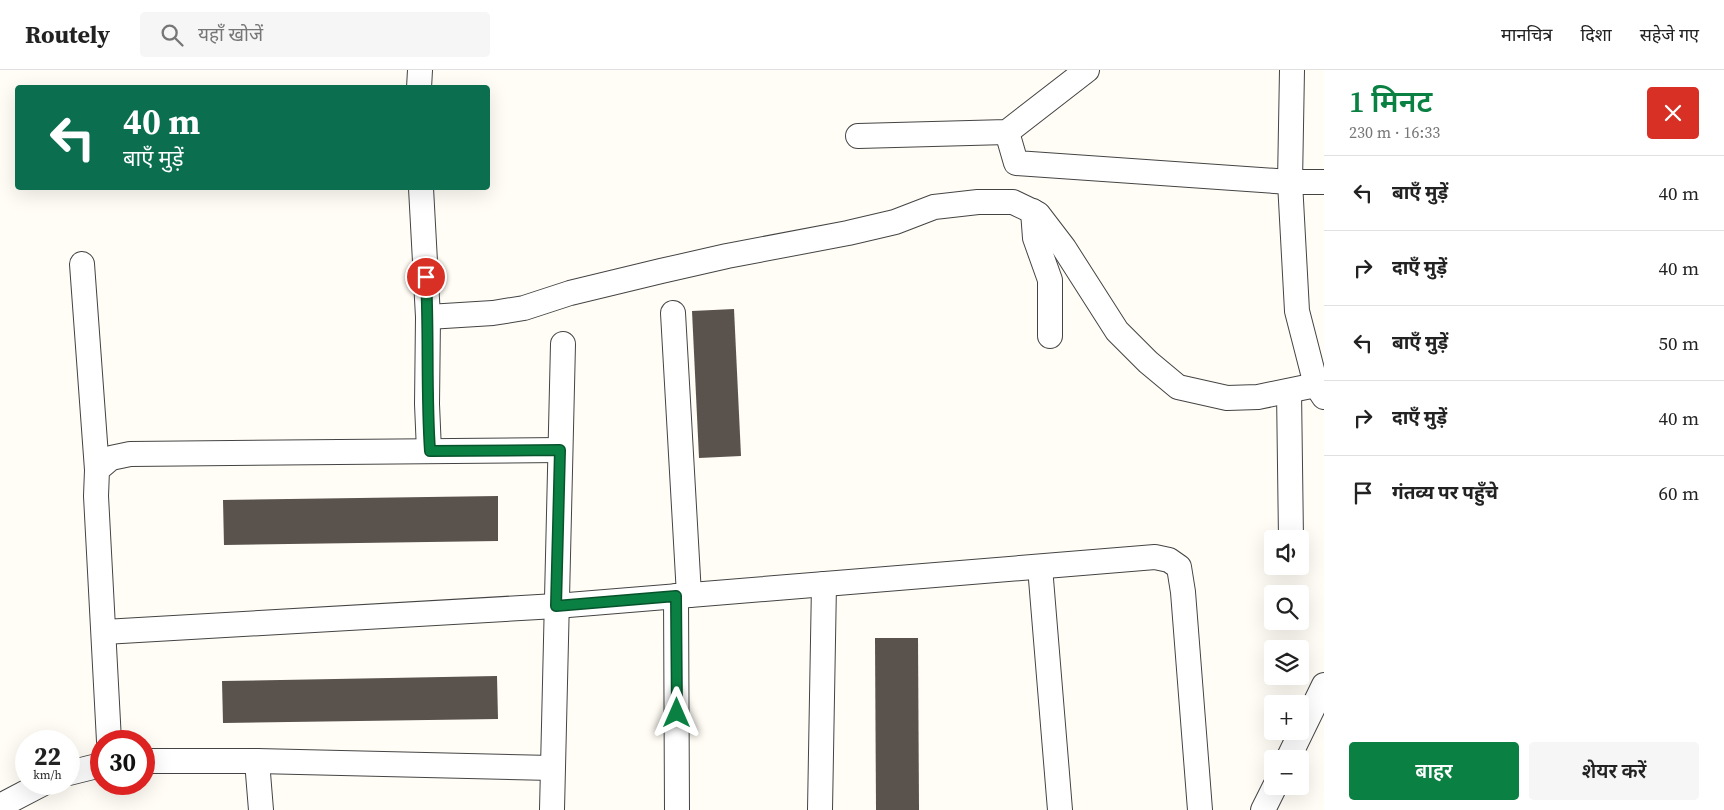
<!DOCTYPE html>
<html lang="hi">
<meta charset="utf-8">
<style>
body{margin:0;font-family:"Source Serif 4","Noto Sans Devanagari",serif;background:#f6f6f6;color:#222;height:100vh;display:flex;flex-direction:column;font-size:19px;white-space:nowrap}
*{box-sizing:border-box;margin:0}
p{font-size:16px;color:#767676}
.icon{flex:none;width:28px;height:28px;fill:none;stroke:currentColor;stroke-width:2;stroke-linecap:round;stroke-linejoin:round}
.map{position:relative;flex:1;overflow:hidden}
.details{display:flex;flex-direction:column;background:#fff;width:400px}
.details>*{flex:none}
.top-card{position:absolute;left:15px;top:15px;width:475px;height:105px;border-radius:5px;box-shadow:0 5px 20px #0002;background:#0b6e4f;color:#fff;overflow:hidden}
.tools{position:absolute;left:1264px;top:460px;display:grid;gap:10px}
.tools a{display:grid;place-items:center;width:45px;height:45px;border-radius:5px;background:#fff;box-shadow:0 5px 20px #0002;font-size:25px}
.speed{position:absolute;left:15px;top:660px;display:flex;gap:10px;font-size:25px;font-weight:700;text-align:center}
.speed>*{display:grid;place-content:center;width:65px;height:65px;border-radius:50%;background:#fff;box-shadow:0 5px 20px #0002;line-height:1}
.speed small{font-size:12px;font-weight:400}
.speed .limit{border:8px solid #d22;background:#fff;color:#111}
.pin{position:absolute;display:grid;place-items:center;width:42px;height:42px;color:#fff;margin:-21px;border:2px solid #fff;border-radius:50%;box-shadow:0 1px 5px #0007}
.me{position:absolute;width:55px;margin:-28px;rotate:0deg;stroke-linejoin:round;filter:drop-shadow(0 0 4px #0008)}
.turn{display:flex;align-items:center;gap:18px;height:105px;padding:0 25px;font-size:22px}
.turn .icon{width:65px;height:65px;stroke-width:2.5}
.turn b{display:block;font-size:35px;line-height:42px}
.round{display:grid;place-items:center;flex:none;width:52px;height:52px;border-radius:5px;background:#f6f6f6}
.head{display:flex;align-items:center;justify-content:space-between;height:85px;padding:0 25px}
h1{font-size:30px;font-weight:600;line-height:38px;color:#0b8043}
.primary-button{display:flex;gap:10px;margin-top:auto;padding:10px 25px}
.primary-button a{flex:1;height:58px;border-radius:5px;background:#0b8043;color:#fff;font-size:20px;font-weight:600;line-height:58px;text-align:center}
.primary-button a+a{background:#f6f6f6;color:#222}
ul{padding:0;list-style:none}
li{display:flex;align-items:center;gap:15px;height:75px;padding:0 25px;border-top:1px solid #e0e0e0}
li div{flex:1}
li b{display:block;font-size:19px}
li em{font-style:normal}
header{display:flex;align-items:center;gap:30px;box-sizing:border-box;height:70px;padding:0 25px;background:#fff;border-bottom:1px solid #e0e0e0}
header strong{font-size:24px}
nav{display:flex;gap:28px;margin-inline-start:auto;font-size:18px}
.search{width:350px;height:45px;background:#f6f6f6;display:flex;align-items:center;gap:12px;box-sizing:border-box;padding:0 18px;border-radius:5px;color:#767676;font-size:19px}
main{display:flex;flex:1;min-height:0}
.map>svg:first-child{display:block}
.building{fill:#5a524d}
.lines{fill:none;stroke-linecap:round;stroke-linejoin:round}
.minor-casing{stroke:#444;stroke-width:26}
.minor{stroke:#fff;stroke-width:24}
.route-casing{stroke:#07532c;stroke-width:12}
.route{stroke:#0b8043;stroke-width:9}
</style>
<header>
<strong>Routely</strong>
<div class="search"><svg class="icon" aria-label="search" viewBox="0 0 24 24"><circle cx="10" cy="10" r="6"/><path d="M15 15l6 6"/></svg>यहाँ खोजें</div>
<nav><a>मानचित्र</a><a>दिशा</a><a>सहेजे गए</a></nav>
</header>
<main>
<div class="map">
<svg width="1324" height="740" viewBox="0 0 1324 740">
<rect width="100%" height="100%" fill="#fffdf5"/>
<g class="building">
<path d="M 734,239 L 741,386 L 699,388 L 692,241 Z"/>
<path d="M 498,426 L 498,471 L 224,475 L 223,430 Z"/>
<path d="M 875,568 L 918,568 L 919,740 L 876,740 Z"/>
<path d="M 497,606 L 498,649 L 223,653 L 222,611 Z"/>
</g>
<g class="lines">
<defs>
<g id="minor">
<path d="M 1292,0 L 1290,112 L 1297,241 L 1316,315 L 1324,327"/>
<path d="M 419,18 L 420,0"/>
<path d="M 1007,62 L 1016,93 L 1290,112 L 1324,112"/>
<path d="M 858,66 L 1007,62 L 1087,0"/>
<path d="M 421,118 L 428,247 L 427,334 L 429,381"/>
<path d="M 1033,141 L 1035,168 L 1050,210 L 1050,266"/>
<path d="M 82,194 L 97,400"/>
<path d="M 673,243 L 689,525"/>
<path d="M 428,247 L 493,243 L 524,238 L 570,223 L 661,201 L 727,186 L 848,163 L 895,152 L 934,137 L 978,132 L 1013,132 L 1038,144 L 1064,178 L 1117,261 L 1148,292 L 1178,317 L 1227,328 L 1258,327 L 1316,315"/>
<path d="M 1289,321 L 1291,469"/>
<path d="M 1040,497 L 1060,740"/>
<path d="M 676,526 L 677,740"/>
<path d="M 104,562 L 556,536 L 1155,487 L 1169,490 L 1179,497 L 1183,522 L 1200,740"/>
<path d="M 109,671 L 96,426 L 97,400 L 111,388 L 130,384 L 560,380"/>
<path d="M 1288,689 L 1324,615"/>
<path d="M 144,691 L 257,691 L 552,698"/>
<path d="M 257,691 L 261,740"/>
<path d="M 69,703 L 101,695"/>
<path d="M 0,736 L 42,714"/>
<path d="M 552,740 L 563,274"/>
<path d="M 820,740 L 824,514"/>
<path d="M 1263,740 L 1275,716"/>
</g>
</defs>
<use href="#minor" class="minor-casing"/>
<use href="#minor" class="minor"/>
</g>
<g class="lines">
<defs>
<path id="route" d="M 426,207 C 429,265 426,323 430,381 L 560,380 L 556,536 L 676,526 L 677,643"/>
</defs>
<use href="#route" class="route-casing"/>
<use href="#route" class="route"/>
</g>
</svg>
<div class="tools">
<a><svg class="icon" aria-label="sound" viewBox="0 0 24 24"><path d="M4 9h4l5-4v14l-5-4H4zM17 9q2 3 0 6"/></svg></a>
<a><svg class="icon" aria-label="search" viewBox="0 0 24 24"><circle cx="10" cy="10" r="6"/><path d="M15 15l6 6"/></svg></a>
<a><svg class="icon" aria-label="layers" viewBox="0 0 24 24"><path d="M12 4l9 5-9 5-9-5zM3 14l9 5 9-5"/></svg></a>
<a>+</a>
<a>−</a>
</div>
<div class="speed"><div>22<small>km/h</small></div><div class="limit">30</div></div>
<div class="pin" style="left:426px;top:207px;background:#d93025"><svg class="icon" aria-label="arrive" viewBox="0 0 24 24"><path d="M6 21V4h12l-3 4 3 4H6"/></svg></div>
<svg class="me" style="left:677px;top:643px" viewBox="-20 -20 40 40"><path d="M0-17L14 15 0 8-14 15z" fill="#0b8043" stroke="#fff" stroke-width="4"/></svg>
<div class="top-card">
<div class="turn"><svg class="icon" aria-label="left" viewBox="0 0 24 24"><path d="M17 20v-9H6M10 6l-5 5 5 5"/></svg><div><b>40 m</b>बाएँ मुड़ें</div></div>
</div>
</div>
<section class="details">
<div class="head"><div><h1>1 मिनट</h1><p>230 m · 16:33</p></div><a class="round" style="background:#d93025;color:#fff"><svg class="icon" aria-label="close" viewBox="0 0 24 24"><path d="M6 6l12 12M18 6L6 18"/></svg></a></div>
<ul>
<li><svg class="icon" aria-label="left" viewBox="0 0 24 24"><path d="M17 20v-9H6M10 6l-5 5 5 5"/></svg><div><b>बाएँ मुड़ें</b></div><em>40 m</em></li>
<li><svg class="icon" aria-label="right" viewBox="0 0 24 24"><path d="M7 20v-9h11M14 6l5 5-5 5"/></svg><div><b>दाएँ मुड़ें</b></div><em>40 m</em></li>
<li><svg class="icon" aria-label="left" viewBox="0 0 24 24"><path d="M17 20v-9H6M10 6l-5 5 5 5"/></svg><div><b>बाएँ मुड़ें</b></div><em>50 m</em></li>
<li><svg class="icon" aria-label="right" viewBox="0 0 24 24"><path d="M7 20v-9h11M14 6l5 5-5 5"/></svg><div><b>दाएँ मुड़ें</b></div><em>40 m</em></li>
<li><svg class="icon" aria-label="arrive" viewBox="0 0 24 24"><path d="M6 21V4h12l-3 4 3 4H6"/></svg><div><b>गंतव्य पर पहुँचे</b></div><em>60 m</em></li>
</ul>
<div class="primary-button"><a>बाहर</a><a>शेयर करें</a></div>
</section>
</main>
